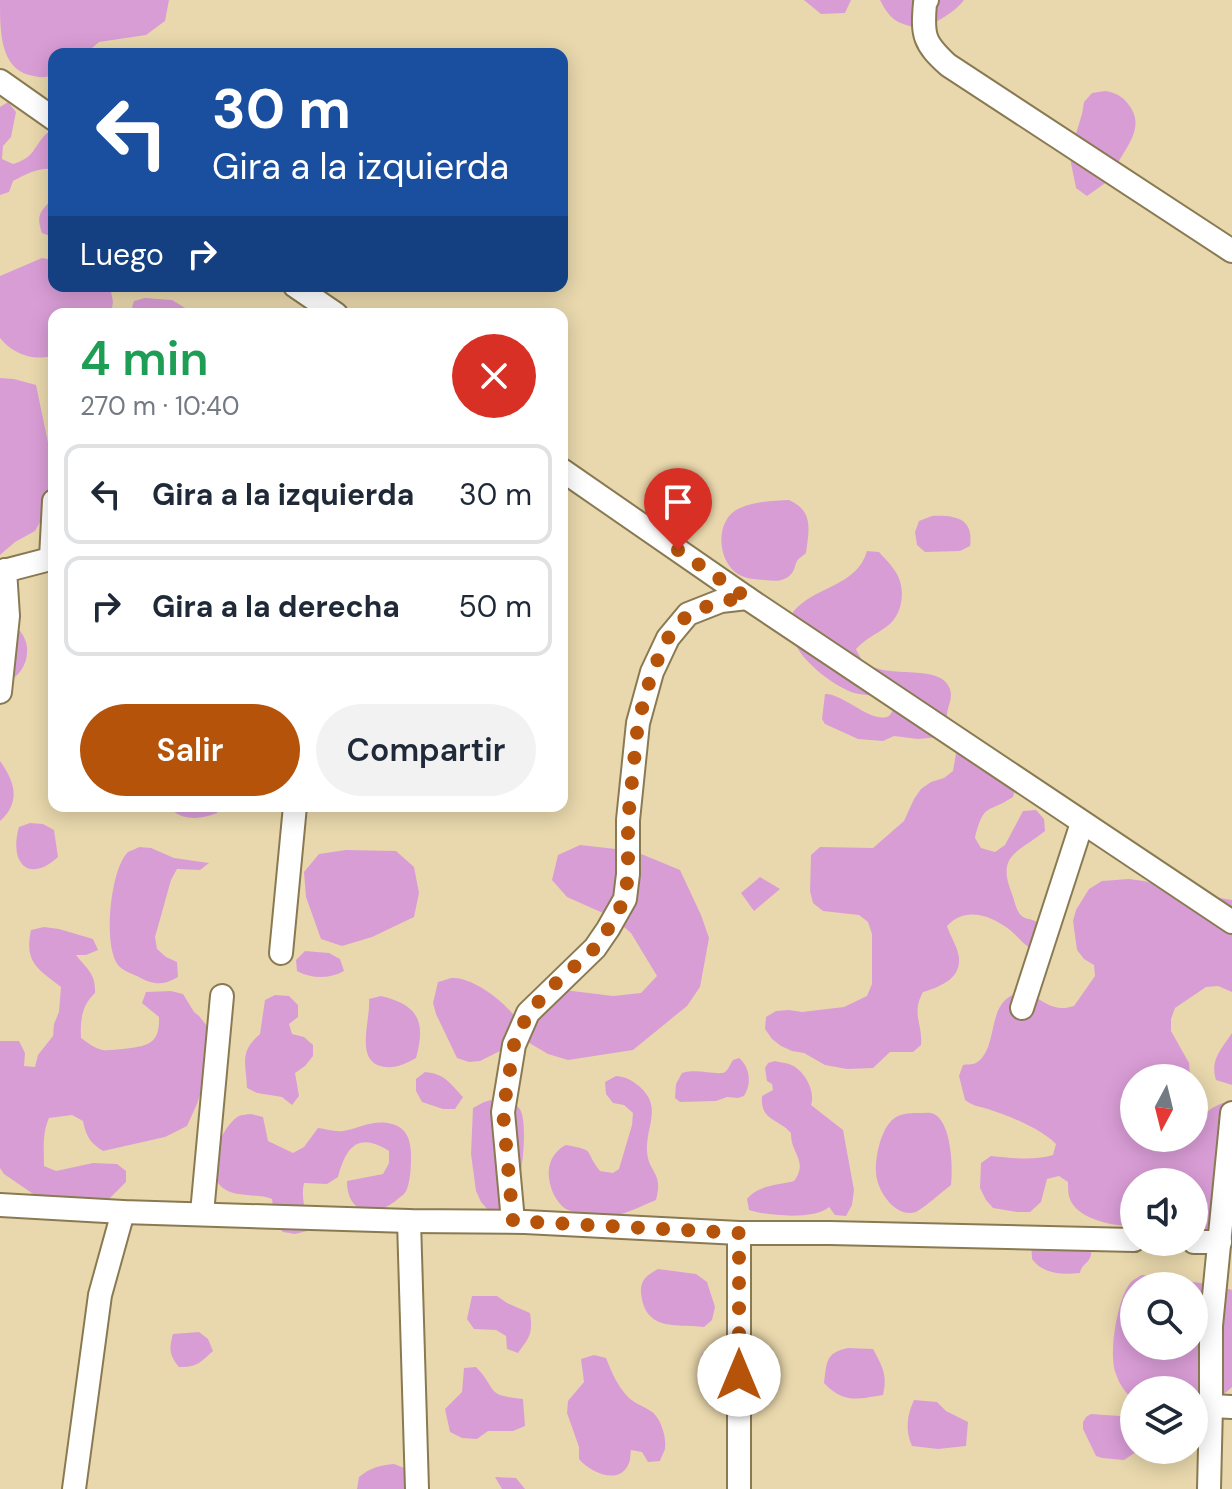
<!DOCTYPE html>
<html lang="es">
<meta charset="utf-8">
<style>
body{margin:0;font-family:"DM Sans",sans-serif;background:#f2f2f3;color:#1f2937;height:100vh;display:flex;flex-direction:column;font-size:30px;white-space:nowrap}
*{box-sizing:border-box;margin:0}
p{font-size:26px;color:#747a83}
.icon{flex:none;width:44px;height:44px;fill:none;stroke:currentColor;stroke-width:2;stroke-linecap:round;stroke-linejoin:round}
.map{position:relative;flex:1;overflow:hidden}
.sheet{position:absolute;left:48px;top:308px;width:520px;height:504px;display:flex;flex-direction:column;background:#fff;border-radius:16px;box-shadow:0 4px 20px #0003}
.sheet>*{flex:none}
.top-card{position:absolute;left:48px;top:48px;width:520px;height:244px;border-radius:16px;box-shadow:0 4px 20px #0003;background:#1a4fa0;color:#fff;overflow:hidden}
.needle{width:52px;rotate:187deg}
.fabs{position:absolute;left:1120px;top:1064px;display:grid;gap:16px}
.fabs a{display:grid;place-items:center;width:88px;height:88px;border-radius:50%;background:#fff;box-shadow:0 4px 20px #0003;font-size:40px}
.pin{position:absolute;display:grid;place-items:center;width:68px;height:68px;color:#fff;margin:-82px -34px;border-radius:50% 50% 50% 0;rotate:-45deg;box-shadow:0 0 8px #0007}
.pin .icon{rotate:45deg}
.me{position:absolute;width:88px;margin:-44px;rotate:0deg;stroke-linejoin:round;filter:drop-shadow(0 0 6px #0008)}
.turn{display:flex;align-items:center;gap:28px;height:168px;padding:0 32px;font-size:36px}
.turn .icon{width:104px;height:104px;stroke-width:2.5}
.turn b{display:block;font-size:56px;line-height:68px}
.then{display:flex;align-items:center;height:76px;padding:0 32px;background:#0003;gap:16px;font-size:30px}
.round{display:grid;place-items:center;flex:none;width:84px;height:84px;border-radius:42px;background:#f2f2f3}
.overview{display:flex;align-items:center;justify-content:space-between;height:136px;padding:0 32px}
h1{font-size:48px;font-weight:600;line-height:60px;color:#1e9e55}
.primary-button{display:flex;gap:16px;margin-top:auto;padding:16px 32px}
.primary-button a{flex:1;height:92px;border-radius:48px;background:#b45309;color:#fff;font-size:32px;font-weight:600;line-height:92px;text-align:center}
.primary-button a+a{background:#f2f2f3;color:#1f2937}
ul{padding:0;list-style:none}
li{display:flex;align-items:center;gap:24px;height:100px;margin:0 16px 12px;padding:0 16px;border:4px solid #e0e1e3;border-radius:16px}
li div{flex:1}
li b{display:block;font-size:30px}
li em{font-style:normal}
.map>svg:first-child{display:block}
.green{fill:#d99dd6;fill-rule:evenodd}
.lines{fill:none;stroke-linecap:round;stroke-linejoin:round}
.street-casing{stroke:#897a52;stroke-width:26}
.street{stroke:#fff;stroke-width:22}
.route{stroke:#b45309;stroke-width:14;stroke-dasharray:0 25.2}
</style>
<div class="map">
<svg width="1232" height="1489" viewBox="0 0 1232 1489">
<rect width="100%" height="100%" fill="#e9d8ad"/>
<g class="green">
<path d="M 0,0 L 169,0 L 165,21 L 146,35 L 99,42 L 85,54 L 54,54 L 54,74 C 46,79 38,77 29,75 C 0,67 0,31 0,0 Z"/>
<path d="M 804,0 L 851,0 L 845,13 L 821,14 Z"/>
<path d="M 880,0 L 964,0 C 955,13 937,20 924,30 C 900,23 892,24 880,0 Z"/>
<path d="M 1105,91 C 1117,93 1124,97 1131,108 C 1147,133 1116,156 1111,179 L 1087,196 L 1076,188 L 1071,163 L 1071,150 L 1082,114 L 1084,102 L 1092,93 Z"/>
<path d="M 8,102 L 16,112 L 11,137 L 3,146 L 2,159 L 13,164 C 36,157 32,148 47,133 L 54,134 L 54,169 C 39,167 26,174 13,181 L 9,192 L 0,195 L 0,107 Z"/>
<path d="M 54,197 L 54,236 L 53,237 L 42,233 C 35,213 42,211 54,197 Z"/>
<path d="M 42,258 L 54,260 L 54,286 L 110,286 L 113,302 L 111,314 L 54,314 L 54,355 C 34,362 13,354 0,338 L 0,276 Z"/>
<path d="M 145,298 L 172,300 L 195,314 L 130,314 L 134,301 Z"/>
<path d="M 0,378 L 14,379 L 36,385 L 54,471 L 54,497 L 35,531 L 15,542 L 0,555 Z"/>
<path d="M 789,500 C 814,511 809,530 806,553 C 805,554 798,559 797,561 C 794,567 795,572 788,577 C 781,582 773,581 764,580 C 754,579 743,579 735,572 C 716,556 716,518 740,508 C 755,501 773,501 789,500 Z"/>
<path d="M 932,516 C 955,515 974,518 970,546 L 960,551 L 925,552 L 917,545 L 915,532 L 919,521 Z"/>
<path d="M 867,551 L 879,552 C 884,558 891,564 895,571 C 907,588 903,616 886,627 C 875,635 865,639 856,649 C 856,650 862,660 862,660 C 883,682 940,661 950,689 C 953,699 948,705 947,714 C 946,719 948,723 948,727 L 940,737 L 918,739 L 894,736 L 883,741 L 858,739 L 825,724 L 822,719 L 825,694 C 843,693 873,725 889,716 C 891,714 895,707 897,704 L 891,696 C 880,695 869,696 859,694 C 840,691 808,666 798,649 C 791,638 793,624 793,612 C 814,586 857,587 867,551 Z"/>
<path d="M 13,623 C 24,634 30,644 26,660 C 24,666 20,673 15,677 C 12,680 7,681 3,683 Z"/>
<path d="M 957,748 L 1016,785 L 1013,797 C 987,814 984,802 975,838 L 981,848 L 995,852 L 1005,845 L 1023,811 L 1036,810 L 1044,819 L 1045,831 C 1018,853 996,854 1012,894 C 1015,902 1016,912 1023,917 C 1026,919 1031,919 1035,921 C 1039,923 1041,927 1044,930 L 1040,954 C 1027,948 1020,939 1010,930 C 991,915 965,906 947,926 C 950,936 958,947 959,958 C 961,979 939,987 923,992 C 911,1014 923,1024 921,1045 L 913,1052 L 890,1052 L 873,1068 L 847,1069 L 825,1065 L 804,1053 L 792,1051 L 781,1046 L 772,1039 L 765,1029 L 766,1017 L 776,1011 L 789,1010 L 802,1012 L 844,1007 L 867,996 L 872,984 L 872,934 L 868,922 L 859,915 L 823,911 L 813,903 L 810,891 L 811,855 L 820,847 L 873,848 L 904,821 L 914,799 L 921,789 L 931,782 L 944,778 L 953,771 Z"/>
<path d="M 0,761 C 15,782 21,802 0,821 Z"/>
<path d="M 168,806 L 219,806 L 217,813 C 200,820 180,821 168,806 Z"/>
<path d="M 30,823 L 43,824 L 54,830 L 58,857 C 27,885 9,861 19,827 Z"/>
<path d="M 580,845 L 634,851 L 680,870 L 701,915 L 709,938 L 700,987 L 687,1006 L 633,1050 L 568,1060 L 548,1054 L 526,1041 L 511,1043 L 502,1050 L 480,1061 L 469,1062 L 457,1058 L 436,1014 L 433,1003 L 438,982 C 443,981 447,979 451,978 C 472,976 505,1002 516,1018 L 540,987 L 613,996 L 641,993 L 657,976 L 631,933 L 612,917 L 567,897 L 552,880 L 558,855 Z"/>
<path d="M 139,847 L 151,848 L 174,858 L 209,863 L 200,870 L 177,869 L 171,880 L 155,937 L 157,949 L 166,957 L 177,962 L 178,977 C 163,986 153,985 137,976 C 132,974 124,971 120,967 C 102,950 110,869 128,852 C 130,851 138,848 139,847 Z"/>
<path d="M 346,850 L 396,851 L 414,867 L 419,893 L 414,917 L 372,937 L 342,946 L 321,939 L 306,897 L 304,872 L 319,854 Z"/>
<path d="M 760,877 L 780,889 L 754,911 L 741,893 Z"/>
<path d="M 1129,879 L 1144,881 L 1179,891 L 1232,900 L 1232,992 L 1218,986 L 1206,987 L 1175,1008 L 1171,1019 L 1171,1031 L 1189,1063 L 1190,1077 L 1134,1078 L 1134,1138 L 1194,1138 C 1194,1119 1213,1103 1232,1101 L 1232,1225 L 1227,1229 L 1203,1234 L 1194,1228 L 1194,1182 L 1134,1182 L 1134,1225 C 1118,1228 1085,1220 1074,1206 C 1068,1199 1068,1191 1068,1182 L 1059,1176 L 1047,1179 L 1041,1202 L 1030,1212 L 1017,1212 L 993,1208 L 986,1200 L 980,1188 L 981,1163 L 991,1156 C 1012,1158 1032,1161 1053,1155 L 1056,1144 C 1040,1128 1009,1116 988,1109 C 978,1106 973,1106 965,1100 L 959,1076 L 963,1065 C 967,1064 972,1065 976,1063 C 999,1049 986,1004 1015,994 C 1031,988 1041,1004 1055,1007 C 1062,1009 1067,1008 1074,1006 L 1095,976 L 1094,965 L 1084,959 L 1077,950 L 1073,921 L 1076,910 L 1089,889 L 1102,881 Z"/>
<path d="M 44,927 L 59,929 L 93,939 L 98,950 L 86,955 L 76,955 C 87,969 96,974 95,993 C 82,1005 80,1020 81,1038 C 87,1042 95,1049 103,1050 C 109,1051 117,1049 123,1049 C 146,1046 160,1046 159,1017 L 142,1003 L 146,992 L 171,991 L 183,994 L 194,1012 L 199,1016 L 207,1026 L 205,1079 L 197,1104 L 187,1126 L 165,1137 L 103,1151 C 90,1143 86,1136 83,1121 L 72,1115 L 49,1118 C 42,1134 44,1149 44,1166 L 56,1171 L 93,1163 L 117,1164 L 126,1171 L 126,1182 L 105,1203 L 42,1200 L 4,1174 L 0,1168 L 0,1041 L 19,1041 L 25,1053 L 24,1066 L 35,1067 L 38,1055 L 53,1036 L 54,1024 L 59,1012 L 61,987 C 38,969 24,963 31,930 Z"/>
<path d="M 305,951 L 329,953 L 340,959 L 344,971 C 329,979 312,979 297,971 L 296,960 Z"/>
<path d="M 275,995 L 289,996 L 298,1005 L 298,1017 L 289,1024 L 292,1034 L 304,1037 L 313,1045 L 313,1056 L 305,1066 L 295,1073 L 299,1096 L 292,1105 L 282,1097 L 257,1093 L 247,1088 C 246,1062 239,1052 260,1034 L 265,1000 Z"/>
<path d="M 381,996 C 419,1005 426,1022 416,1058 C 405,1064 397,1068 385,1067 C 353,1063 371,1021 369,999 Z"/>
<path d="M 1232,1033 L 1232,1085 L 1216,1080 C 1210,1059 1221,1050 1232,1033 Z"/>
<path d="M 739,1058 C 750,1067 752,1084 744,1096 L 738,1098 L 727,1097 L 716,1101 L 680,1102 L 675,1098 L 676,1084 L 682,1073 C 694,1068 719,1076 725,1072 C 729,1069 730,1064 733,1060 Z"/>
<path d="M 775,1061 C 778,1062 787,1063 789,1064 C 804,1069 816,1091 811,1105 L 843,1130 L 854,1190 L 852,1205 L 846,1216 L 835,1215 L 829,1207 C 815,1220 767,1216 749,1210 L 747,1199 C 758,1185 778,1185 794,1181 C 809,1161 790,1153 791,1133 C 778,1118 760,1121 762,1096 L 773,1090 L 772,1084 L 767,1081 L 765,1068 L 768,1063 Z"/>
<path d="M 425,1072 C 445,1074 450,1083 463,1097 L 455,1109 L 443,1109 L 422,1102 L 416,1091 L 416,1079 Z"/>
<path d="M 616,1076 C 627,1077 631,1080 639,1086 C 663,1107 646,1125 647,1151 C 648,1173 664,1172 656,1200 C 645,1204 633,1211 621,1214 C 607,1218 585,1215 571,1211 C 555,1207 545,1179 550,1164 C 552,1156 559,1148 566,1145 C 598,1151 583,1150 600,1171 L 613,1173 L 619,1169 L 632,1125 L 633,1113 L 624,1105 L 613,1103 L 606,1094 L 605,1082 Z"/>
<path d="M 495,1099 C 504,1100 513,1100 519,1108 C 528,1118 523,1170 518,1183 C 513,1194 505,1205 499,1216 L 489,1211 L 481,1202 L 476,1191 L 471,1154 L 473,1108 L 484,1102 Z"/>
<path d="M 920,1113 C 925,1113 930,1112 934,1114 C 952,1123 953,1169 951,1185 C 942,1192 924,1208 916,1212 C 896,1219 877,1191 876,1173 C 875,1157 881,1126 896,1117 C 903,1113 912,1113 920,1113 Z"/>
<path d="M 251,1114 L 263,1117 L 268,1141 L 293,1153 L 304,1147 L 318,1128 C 326,1129 335,1132 343,1131 C 361,1128 373,1119 392,1124 C 406,1128 410,1138 411,1152 C 411,1164 411,1178 407,1189 C 405,1194 403,1195 399,1198 C 377,1218 347,1216 347,1181 L 383,1174 L 389,1163 L 389,1151 C 357,1131 346,1148 338,1177 L 327,1184 L 304,1183 C 300,1199 308,1214 307,1231 L 295,1234 L 283,1232 L 275,1222 L 272,1199 C 257,1193 236,1198 223,1188 C 203,1173 220,1127 239,1116 C 240,1115 250,1114 251,1114 Z"/>
<path d="M 1031,1241 L 1091,1248 C 1093,1264 1082,1262 1080,1273 C 1062,1275 1043,1274 1032,1259 Z"/>
<path d="M 658,1269 L 696,1274 L 707,1282 L 715,1307 L 712,1320 L 704,1327 C 674,1324 645,1331 641,1293 C 640,1280 647,1275 658,1269 Z"/>
<path d="M 1142,1275 L 1215,1285 L 1232,1290 L 1232,1387 L 1215,1402 L 1194,1405 L 1194,1390 L 1134,1390 L 1134,1400 C 1126,1394 1119,1384 1116,1374 C 1108,1355 1117,1298 1131,1282 C 1132,1281 1141,1275 1142,1275 ZM 1134,1286 L 1194,1286 L 1194,1346 L 1134,1346 Z"/>
<path d="M 472,1296 L 497,1296 L 507,1303 L 530,1313 C 533,1333 530,1337 518,1353 L 507,1349 L 506,1336 L 496,1330 L 474,1329 L 467,1319 Z"/>
<path d="M 199,1332 L 208,1339 L 213,1351 C 201,1362 196,1368 179,1367 C 169,1355 169,1348 173,1334 Z"/>
<path d="M 713,1348 C 731,1350 730,1353 734,1369 L 722,1378 L 711,1376 L 702,1360 L 702,1354 Z"/>
<path d="M 848,1348 L 873,1349 C 882,1366 888,1375 883,1395 C 857,1399 844,1404 824,1383 C 827,1362 825,1353 848,1348 Z"/>
<path d="M 594,1355 L 606,1358 C 612,1373 617,1385 628,1397 C 634,1403 641,1405 649,1410 C 660,1415 667,1437 665,1449 C 664,1452 661,1458 660,1461 L 648,1462 L 642,1452 L 631,1450 C 630,1454 631,1459 629,1463 C 620,1486 591,1473 579,1459 L 579,1447 L 567,1413 L 568,1401 L 584,1382 L 581,1359 Z"/>
<path d="M 476,1367 C 499,1391 484,1395 523,1399 L 525,1426 L 513,1431 L 488,1431 L 477,1439 L 462,1438 L 450,1432 L 445,1409 L 462,1392 L 464,1368 Z"/>
<path d="M 914,1400 L 937,1402 L 946,1411 L 968,1422 L 966,1446 L 938,1449 L 912,1446 C 905,1430 907,1415 914,1400 Z"/>
<path d="M 1091,1414 L 1134,1417 L 1134,1450 L 1139,1450 L 1124,1460 L 1102,1458 L 1096,1456 L 1083,1429 L 1083,1422 L 1086,1417 Z"/>
<path d="M 394,1464 L 417,1473 L 419,1489 L 357,1489 L 359,1477 C 370,1468 380,1465 394,1464 Z"/>
<path d="M 495,1477 L 516,1478 L 525,1489 L 502,1489 Z"/>
</g>
<g class="lines">
<defs>
<g id="street">
<path d="M 927,0 L 925,3 C 922,36 924,43 948,65 L 1232,251"/>
<path d="M 0,81 L 54,119"/>
<path d="M 295,286 L 336,314"/>
<path d="M 562,470 L 747,598 L 1232,922"/>
<path d="M 51,558 L 54,501"/>
<path d="M 0,572 L 54,558"/>
<path d="M 0,692 L 8,616 L 5,570"/>
<path d="M 281,953 L 295,806"/>
<path d="M 1022,1008 L 1082,823"/>
<path d="M 0,1205 L 123,1212 L 409,1221 L 525,1222 L 739,1233 L 830,1233 L 1134,1240"/>
<path d="M 202,1213 L 222,996"/>
<path d="M 409,1221 L 417,1489"/>
<path d="M 513,1221 L 503,1112 L 514,1045 L 528,1013 L 595,948 L 608,929 L 625,899 L 628,874 L 628,820 L 638,723 L 652,672 L 668,638 L 688,614 L 721,601 L 747,598"/>
<path d="M 1194,1242 L 1220,1242"/>
<path d="M 1211,1406 L 1232,1407"/>
<path d="M 74,1489 L 100,1295 L 123,1212"/>
<path d="M 739,1489 L 739,1233"/>
<path d="M 1209,1489 L 1211,1406 L 1211,1326 L 1232,1113"/>
</g>
</defs>
<use href="#street" class="street-casing"/>
<use href="#street" class="street"/>
</g>
<g class="lines">
<path class="route" d="M 678,550 L 747,598 L 721,601 L 688,614 L 668,638 L 652,672 L 638,723 L 628,820 L 628,874 L 625,899 L 608,929 L 595,948 L 557,982 L 528,1013 L 514,1045 L 503,1112 L 513,1221 L 739,1233 L 739,1375"/>
</g>
</svg>
<div class="fabs">
<a><svg class="needle" viewBox="-14 -14 28 28"><path d="M0-13l5 13h-10z" fill="#e53935"/><path d="M0 13l5-13h-10z" fill="#747a83"/></svg></a>
<a><svg class="icon" aria-label="sound" viewBox="0 0 24 24"><path d="M4 9h4l5-4v14l-5-4H4zM17 9q2 3 0 6"/></svg></a>
<a><svg class="icon" aria-label="search" viewBox="0 0 24 24"><circle cx="10" cy="10" r="6"/><path d="M15 15l6 6"/></svg></a>
<a><svg class="icon" aria-label="layers" viewBox="0 0 24 24"><path d="M12 4l9 5-9 5-9-5zM3 14l9 5 9-5"/></svg></a>
</div>
<div class="pin" style="left:678px;top:550px;background:#d93025"><svg class="icon" aria-label="arrive" viewBox="0 0 24 24"><path d="M6 21V4h12l-3 4 3 4H6"/></svg></div>
<svg class="me" style="left:739px;top:1375px" viewBox="-20 -20 40 40"><circle r="19" fill="#fff"/><path d="M0-13L10 11 0 6-10 11z" fill="#b45309"/></svg>
<div class="top-card">
<div class="turn"><svg class="icon" aria-label="left" viewBox="0 0 24 24"><path d="M17 20v-9H6M10 6l-5 5 5 5"/></svg><div><b>30 m</b>Gira a la izquierda</div></div>
<div class="then">Luego<svg class="icon" aria-label="right" viewBox="0 0 24 24"><path d="M7 20v-9h11M14 6l5 5-5 5"/></svg></div>
</div>
<section class="sheet">
<div class="overview"><div><h1>4 min</h1><p>270 m · 10:40</p></div><a class="round" style="background:#d93025;color:#fff"><svg class="icon" aria-label="close" viewBox="0 0 24 24"><path d="M6 6l12 12M18 6L6 18"/></svg></a></div>
<ul>
<li><svg class="icon" aria-label="left" viewBox="0 0 24 24"><path d="M17 20v-9H6M10 6l-5 5 5 5"/></svg><div><b>Gira a la izquierda</b></div><em>30 m</em></li>
<li><svg class="icon" aria-label="right" viewBox="0 0 24 24"><path d="M7 20v-9h11M14 6l5 5-5 5"/></svg><div><b>Gira a la derecha</b></div><em>50 m</em></li>
</ul>
<div class="primary-button"><a>Salir</a><a>Compartir</a></div>
</section>
</div>
